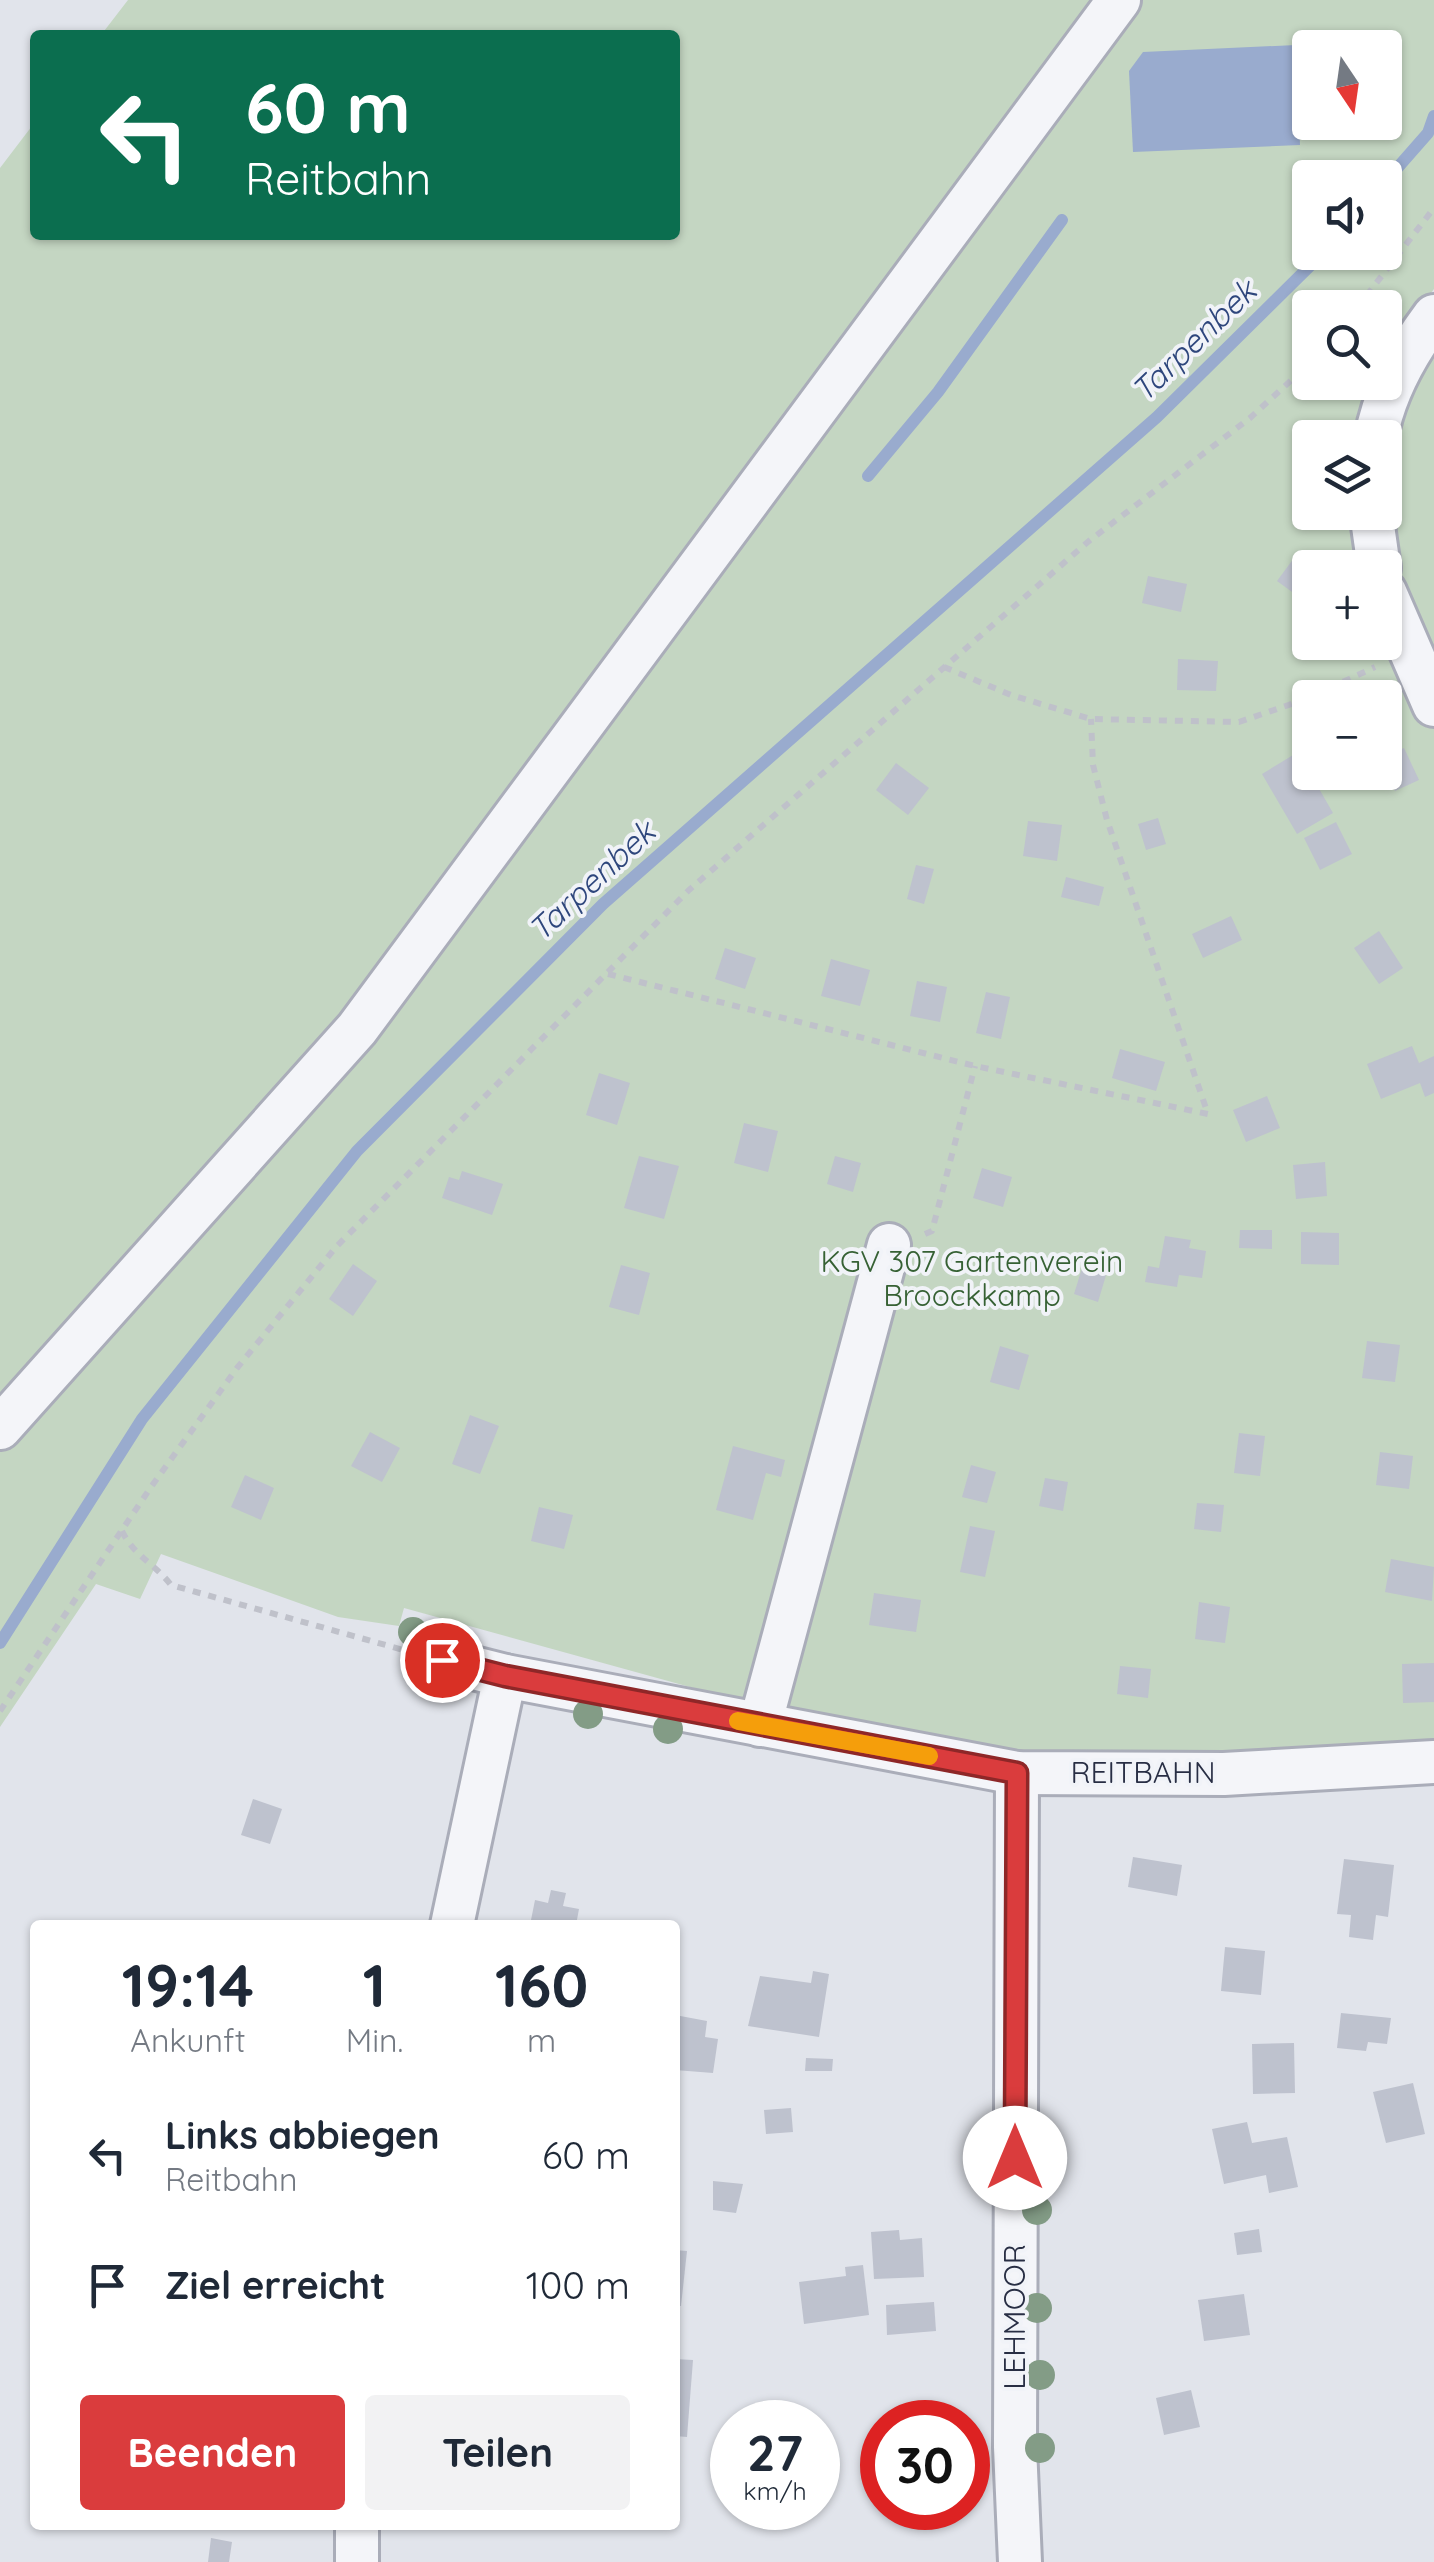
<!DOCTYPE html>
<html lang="de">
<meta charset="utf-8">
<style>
body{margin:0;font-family:Quicksand,sans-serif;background:#f2f2f3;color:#1f2937;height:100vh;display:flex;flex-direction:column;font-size:38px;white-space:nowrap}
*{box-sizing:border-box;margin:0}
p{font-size:32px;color:#747a83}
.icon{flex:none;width:55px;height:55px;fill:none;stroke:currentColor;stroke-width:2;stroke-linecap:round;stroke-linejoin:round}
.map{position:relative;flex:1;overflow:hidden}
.sheet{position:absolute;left:30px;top:1920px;width:650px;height:610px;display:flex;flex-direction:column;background:#fff;border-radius:10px;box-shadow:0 2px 8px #0004}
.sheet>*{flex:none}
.hud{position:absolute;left:30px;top:30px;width:650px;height:210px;border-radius:10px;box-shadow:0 2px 8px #0004;background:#0b6e4f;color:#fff;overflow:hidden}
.needle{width:65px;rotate:167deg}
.controls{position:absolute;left:1292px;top:30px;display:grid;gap:20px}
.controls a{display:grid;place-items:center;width:110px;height:110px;border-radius:10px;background:#fff;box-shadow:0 2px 8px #0004;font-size:50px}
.speed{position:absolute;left:710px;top:2400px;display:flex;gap:20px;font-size:50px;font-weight:700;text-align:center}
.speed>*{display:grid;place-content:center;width:130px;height:130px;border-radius:50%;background:#fff;box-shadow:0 2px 8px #0004;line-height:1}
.speed small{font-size:25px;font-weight:400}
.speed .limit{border:15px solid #d22;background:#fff;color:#111}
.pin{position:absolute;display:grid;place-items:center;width:85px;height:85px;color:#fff;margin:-42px;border:5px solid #fff;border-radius:50%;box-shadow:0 2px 10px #0007}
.me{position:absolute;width:110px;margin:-55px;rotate:0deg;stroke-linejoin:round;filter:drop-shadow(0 0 8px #0008)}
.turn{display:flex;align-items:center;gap:35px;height:210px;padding:0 50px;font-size:45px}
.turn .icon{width:130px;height:130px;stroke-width:2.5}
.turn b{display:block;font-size:70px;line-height:85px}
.eta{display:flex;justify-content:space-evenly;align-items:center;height:170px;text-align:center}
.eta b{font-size:60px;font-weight:800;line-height:70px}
.primary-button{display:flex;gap:20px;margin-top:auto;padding:20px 50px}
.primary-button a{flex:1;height:115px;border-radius:10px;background:#da3c3d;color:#fff;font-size:40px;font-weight:800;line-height:115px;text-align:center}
.primary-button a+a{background:#f2f2f3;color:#1f2937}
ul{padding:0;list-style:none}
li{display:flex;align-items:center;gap:30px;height:130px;padding:0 50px}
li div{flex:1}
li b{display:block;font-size:38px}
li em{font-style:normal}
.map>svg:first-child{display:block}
.green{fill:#c4d6c2;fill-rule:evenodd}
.water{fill:#99abce}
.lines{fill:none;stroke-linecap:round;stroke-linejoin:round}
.stream{stroke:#99abce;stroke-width:12}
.building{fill:#bec2ce}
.minor-casing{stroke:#aaadb9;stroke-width:48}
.path{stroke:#bfc1ca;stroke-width:6;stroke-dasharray:8 8;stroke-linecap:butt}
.minor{stroke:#f4f5f9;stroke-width:42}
.tree{fill:#839c86}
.route-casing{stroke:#8e2728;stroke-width:25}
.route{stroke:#da3c3d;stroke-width:18}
.slow{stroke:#f59e0b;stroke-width:18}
.labels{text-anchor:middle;stroke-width:8;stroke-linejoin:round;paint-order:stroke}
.park-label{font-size:30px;fill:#366134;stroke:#f1f3f8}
.street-label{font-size:30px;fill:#282e44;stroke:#f1f3f8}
.water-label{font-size:32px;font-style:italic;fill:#2e467c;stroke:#f1f3f8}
</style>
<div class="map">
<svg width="1434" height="2562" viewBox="0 0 1434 2562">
<rect width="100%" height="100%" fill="#e1e4eb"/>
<path class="green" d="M 128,0 L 1434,0 L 1434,289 L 1398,337 L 1385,365 L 1385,308 L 1310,308 L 1310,382 L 1377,383 L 1359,437 L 1310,438 L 1310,512 L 1352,513 L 1386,533 C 1387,472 1395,397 1434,346 L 1434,1747 L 1183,1761 L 980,1754 L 784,1713 L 404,1608 L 399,1626 L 338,1617 L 161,1554 L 140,1599 L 96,1584 L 0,1727 L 0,168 L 35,122 L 35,235 L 675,235 L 675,35 L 101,35 ZM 1310,48 L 1385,48 L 1385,122 L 1310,122 ZM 1310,178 L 1385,178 L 1385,252 L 1310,252 ZM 1310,568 L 1385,568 L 1385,642 L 1310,642 ZM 1310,698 L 1385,698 L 1385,772 L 1310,772 Z"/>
<path class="water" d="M 1296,45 L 1300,145 L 1133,152 L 1129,71 L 1143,52 Z"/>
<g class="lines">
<g class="stream">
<path d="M 1298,106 L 1308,105"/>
<path d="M 1385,182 L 1428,133 L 1434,116"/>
<path d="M 868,476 L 938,392 L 1062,220"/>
<path d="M 0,1643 L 142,1419 L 357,1151 L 603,904 L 1157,417 L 1324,252"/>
</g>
</g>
<g class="building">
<path d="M 1294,558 L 1310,570 L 1310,605 L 1277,581 Z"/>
<path d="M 1148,576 L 1187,584 L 1181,612 L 1142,603 Z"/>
<path d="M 1178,659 L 1218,661 L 1216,691 L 1177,690 Z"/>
<path d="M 1404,748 L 1419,780 L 1395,791 L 1385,770 L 1385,756 Z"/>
<path d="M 1298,752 L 1333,813 L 1297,834 L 1262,774 Z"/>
<path d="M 896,763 L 929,788 L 908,815 L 876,790 Z"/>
<path d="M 1158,818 L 1166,844 L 1146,850 L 1138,824 Z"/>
<path d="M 1028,821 L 1062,825 L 1057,861 L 1023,856 Z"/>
<path d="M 1336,822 L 1352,854 L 1320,870 L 1304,838 Z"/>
<path d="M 916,865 L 934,869 L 924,904 L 907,899 Z"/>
<path d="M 1066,877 L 1104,887 L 1099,906 L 1061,897 Z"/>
<path d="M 1231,916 L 1242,940 L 1203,958 L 1192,934 Z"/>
<path d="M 1379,931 L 1403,968 L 1379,984 L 1354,948 Z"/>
<path d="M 725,948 L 756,958 L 745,989 L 715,979 Z"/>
<path d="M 831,959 L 870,970 L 860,1006 L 821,996 Z"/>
<path d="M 917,981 L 947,987 L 940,1022 L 910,1016 Z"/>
<path d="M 986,992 L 1010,997 L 1001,1039 L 976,1033 Z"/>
<path d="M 1412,1046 L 1419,1063 L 1434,1056 L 1434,1093 L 1425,1097 L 1420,1083 L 1381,1099 L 1367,1064 Z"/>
<path d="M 1120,1049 L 1165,1062 L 1156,1091 L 1112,1078 Z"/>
<path d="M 599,1073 L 630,1083 L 617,1125 L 586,1115 Z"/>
<path d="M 1267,1096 L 1280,1128 L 1246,1142 L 1233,1110 Z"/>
<path d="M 744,1123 L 778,1131 L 768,1172 L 734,1163 Z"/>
<path d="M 639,1156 L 679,1166 L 664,1219 L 624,1208 Z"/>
<path d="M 835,1156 L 861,1163 L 853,1192 L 827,1184 Z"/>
<path d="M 1325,1162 L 1327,1196 L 1296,1199 L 1293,1165 Z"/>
<path d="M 982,1168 L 1012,1177 L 1003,1207 L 973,1198 Z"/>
<path d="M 462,1171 L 503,1184 L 492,1215 L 442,1198 L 449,1177 L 459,1180 Z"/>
<path d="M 1240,1230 L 1272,1230 L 1272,1249 L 1239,1248 Z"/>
<path d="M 1301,1232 L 1339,1233 L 1339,1265 L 1301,1264 Z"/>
<path d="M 1165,1236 L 1191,1240 L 1189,1248 L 1206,1251 L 1202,1278 L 1179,1275 L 1177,1287 L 1145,1282 L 1148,1266 L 1159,1268 Z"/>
<path d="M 353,1264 L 377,1281 L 353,1316 L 329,1299 Z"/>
<path d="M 621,1265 L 650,1273 L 639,1315 L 609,1307 Z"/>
<path d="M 1083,1265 L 1107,1272 L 1098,1302 L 1074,1294 Z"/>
<path d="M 1367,1341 L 1400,1345 L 1395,1382 L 1362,1378 Z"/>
<path d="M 1000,1346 L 1029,1355 L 1019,1390 L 990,1382 Z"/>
<path d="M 470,1415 L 499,1426 L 480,1474 L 452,1464 Z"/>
<path d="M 370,1432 L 400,1448 L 382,1482 L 351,1466 Z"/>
<path d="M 1239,1433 L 1265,1436 L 1260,1476 L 1234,1473 Z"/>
<path d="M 733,1446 L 785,1460 L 781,1477 L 766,1473 L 753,1520 L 716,1510 Z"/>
<path d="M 1380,1452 L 1413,1456 L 1409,1489 L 1376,1485 Z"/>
<path d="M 971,1465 L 996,1472 L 987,1503 L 962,1497 Z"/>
<path d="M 245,1475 L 274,1488 L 261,1520 L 231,1507 Z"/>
<path d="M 1045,1478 L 1068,1482 L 1063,1511 L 1039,1506 Z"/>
<path d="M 1197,1503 L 1224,1505 L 1221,1532 L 1194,1529 Z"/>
<path d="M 539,1507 L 573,1515 L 564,1549 L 531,1541 Z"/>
<path d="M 970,1526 L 995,1531 L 985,1577 L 960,1572 Z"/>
<path d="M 1391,1559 L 1434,1567 L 1432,1601 L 1385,1592 Z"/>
<path d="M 874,1593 L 921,1600 L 916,1632 L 869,1625 Z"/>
<path d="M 1199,1602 L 1230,1607 L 1225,1643 L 1195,1639 Z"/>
<path d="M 1434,1663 L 1434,1702 L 1403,1703 L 1402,1664 Z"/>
<path d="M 1120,1666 L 1151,1669 L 1148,1698 L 1117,1694 Z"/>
<path d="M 253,1799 L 282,1809 L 270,1844 L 241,1835 Z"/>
<path d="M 1133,1857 L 1182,1865 L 1177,1896 L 1128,1887 Z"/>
<path d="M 1344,1859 L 1394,1865 L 1388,1917 L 1376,1915 L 1373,1940 L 1349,1937 L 1351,1915 L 1337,1914 Z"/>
<path d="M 551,1890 L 566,1893 L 563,1906 L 579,1909 L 576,1925 L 530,1925 L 535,1900 L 548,1903 Z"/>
<path d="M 1225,1947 L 1265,1951 L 1261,1995 L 1221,1991 Z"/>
<path d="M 813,1971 L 829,1974 L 819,2037 L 748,2026 L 760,1976 L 811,1983 Z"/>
<path d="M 1341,2013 L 1391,2018 L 1387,2044 L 1368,2042 L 1366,2051 L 1337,2048 Z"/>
<path d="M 675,2015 L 707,2021 L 705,2037 L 718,2039 L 713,2073 L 675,2070 Z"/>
<path d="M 1294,2043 L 1295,2093 L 1253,2094 L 1252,2044 Z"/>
<path d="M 806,2058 L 833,2059 L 832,2071 L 805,2071 Z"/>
<path d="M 1413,2083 L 1425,2134 L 1386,2143 L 1373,2092 Z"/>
<path d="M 791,2108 L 793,2132 L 766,2134 L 764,2110 Z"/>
<path d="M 1247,2122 L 1252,2143 L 1287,2137 L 1298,2187 L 1269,2193 L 1266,2175 L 1224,2184 L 1212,2129 Z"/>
<path d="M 713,2181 L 743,2184 L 736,2213 L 713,2210 Z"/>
<path d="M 1259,2229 L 1262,2252 L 1237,2255 L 1234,2233 Z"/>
<path d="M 899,2230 L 900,2240 L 922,2238 L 924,2277 L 874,2279 L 871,2232 Z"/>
<path d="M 675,2250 L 687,2251 L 681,2306 L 675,2306 Z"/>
<path d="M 863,2265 L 869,2315 L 804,2324 L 799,2282 L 846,2276 L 845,2267 Z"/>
<path d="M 1244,2294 L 1250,2335 L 1204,2341 L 1198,2300 Z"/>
<path d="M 934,2302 L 936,2331 L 887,2335 L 886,2305 Z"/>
<path d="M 675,2359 L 693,2360 L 687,2437 L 675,2436 Z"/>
<path d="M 1191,2390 L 1200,2427 L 1164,2435 L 1156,2398 Z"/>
<path d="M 211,2538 L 232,2542 L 229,2562 L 208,2562 Z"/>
</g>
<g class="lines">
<defs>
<g id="minor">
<path d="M 1376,438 C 1384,392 1407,352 1434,316"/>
<path d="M 1371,512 L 1379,568"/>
<path d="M 1385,592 L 1434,705"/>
<path d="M 0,1428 L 357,1029 L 1119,0"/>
<path d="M 442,1660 L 505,1676 L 1017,1773 L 1224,1774 L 1434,1762"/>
<path d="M 760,1725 L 889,1245"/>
<path d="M 1017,1773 L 1015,2447 L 1020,2562"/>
<path d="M 452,1925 L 505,1676"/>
<path d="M 357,2562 L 357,2525"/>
</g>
</defs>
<use href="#minor" class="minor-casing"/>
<g class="path">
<path d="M 1357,308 L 1434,208"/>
<path d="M 944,667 L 1011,695 L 1091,719 L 1239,722 L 1306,699 L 1375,667"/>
<path d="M 608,974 L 975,1066 L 1208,1114 L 1107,820 L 1093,765 L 1091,719"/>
<path d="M 925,1234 L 932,1231 L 975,1066"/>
<path d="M 122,1531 C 134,1556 155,1564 171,1585 L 407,1651"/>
<path d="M 0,1711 L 151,1487 L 237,1368 L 336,1247 L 689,890 L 1089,541 L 1250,418 L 1310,363"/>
</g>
<use href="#minor" class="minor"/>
</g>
<g class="tree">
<circle cx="413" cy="1632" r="15"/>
<circle cx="588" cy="1714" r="15"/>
<circle cx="668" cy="1729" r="15"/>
<circle cx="1037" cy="2210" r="15"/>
<circle cx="1037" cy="2308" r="15"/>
<circle cx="1040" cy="2375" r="15"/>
<circle cx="1040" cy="2448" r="15"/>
</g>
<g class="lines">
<defs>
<path id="route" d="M 442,1660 L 505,1676 L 1017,1773 L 1015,2158"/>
</defs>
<use href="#route" class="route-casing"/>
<use href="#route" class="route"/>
<path class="slow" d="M 738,1721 L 929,1756"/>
</g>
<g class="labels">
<g class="park-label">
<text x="972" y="1272">KGV 307 Gartenverein<tspan x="972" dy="34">Broockkamp</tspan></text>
</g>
<g class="street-label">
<text x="1143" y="1783">REITBAHN</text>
<text transform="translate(1015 2317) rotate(-90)" y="10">LEHMOOR</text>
</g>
<g class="water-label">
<text transform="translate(1194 341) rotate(-44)" y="11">Tarpenbek</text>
<text transform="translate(592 881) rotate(-43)" y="11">Tarpenbek</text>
</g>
</g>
</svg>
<div class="controls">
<a><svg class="needle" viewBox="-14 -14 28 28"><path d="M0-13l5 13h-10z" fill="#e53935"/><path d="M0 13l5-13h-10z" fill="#747a83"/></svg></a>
<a><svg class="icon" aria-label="sound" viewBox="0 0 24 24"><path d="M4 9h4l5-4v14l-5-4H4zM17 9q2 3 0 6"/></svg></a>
<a><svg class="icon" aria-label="search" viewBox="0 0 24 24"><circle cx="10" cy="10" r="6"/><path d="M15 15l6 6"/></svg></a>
<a><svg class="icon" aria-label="layers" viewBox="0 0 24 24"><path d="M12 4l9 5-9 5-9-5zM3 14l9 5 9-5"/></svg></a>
<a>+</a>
<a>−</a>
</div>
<div class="speed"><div>27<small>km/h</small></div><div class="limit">30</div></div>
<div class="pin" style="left:442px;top:1660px;background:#d93025"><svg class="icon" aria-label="arrive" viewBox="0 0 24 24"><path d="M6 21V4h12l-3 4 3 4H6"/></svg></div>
<svg class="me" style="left:1015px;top:2158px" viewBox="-20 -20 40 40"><circle r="19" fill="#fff"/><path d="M0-13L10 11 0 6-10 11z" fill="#da3c3d"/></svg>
<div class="hud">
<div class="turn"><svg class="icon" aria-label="left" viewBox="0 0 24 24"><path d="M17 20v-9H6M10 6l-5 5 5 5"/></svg><div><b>60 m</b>Reitbahn</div></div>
</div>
<section class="sheet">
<div class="eta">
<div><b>19:14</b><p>Ankunft</p></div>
<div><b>1</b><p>Min.</p></div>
<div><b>160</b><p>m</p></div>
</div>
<ul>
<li><svg class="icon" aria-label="left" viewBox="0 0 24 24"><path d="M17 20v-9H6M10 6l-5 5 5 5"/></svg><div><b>Links abbiegen</b><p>Reitbahn</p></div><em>60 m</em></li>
<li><svg class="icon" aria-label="arrive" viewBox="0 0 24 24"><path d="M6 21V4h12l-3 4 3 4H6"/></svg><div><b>Ziel erreicht</b></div><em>100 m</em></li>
</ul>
<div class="primary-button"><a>Beenden</a><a>Teilen</a></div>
</section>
</div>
